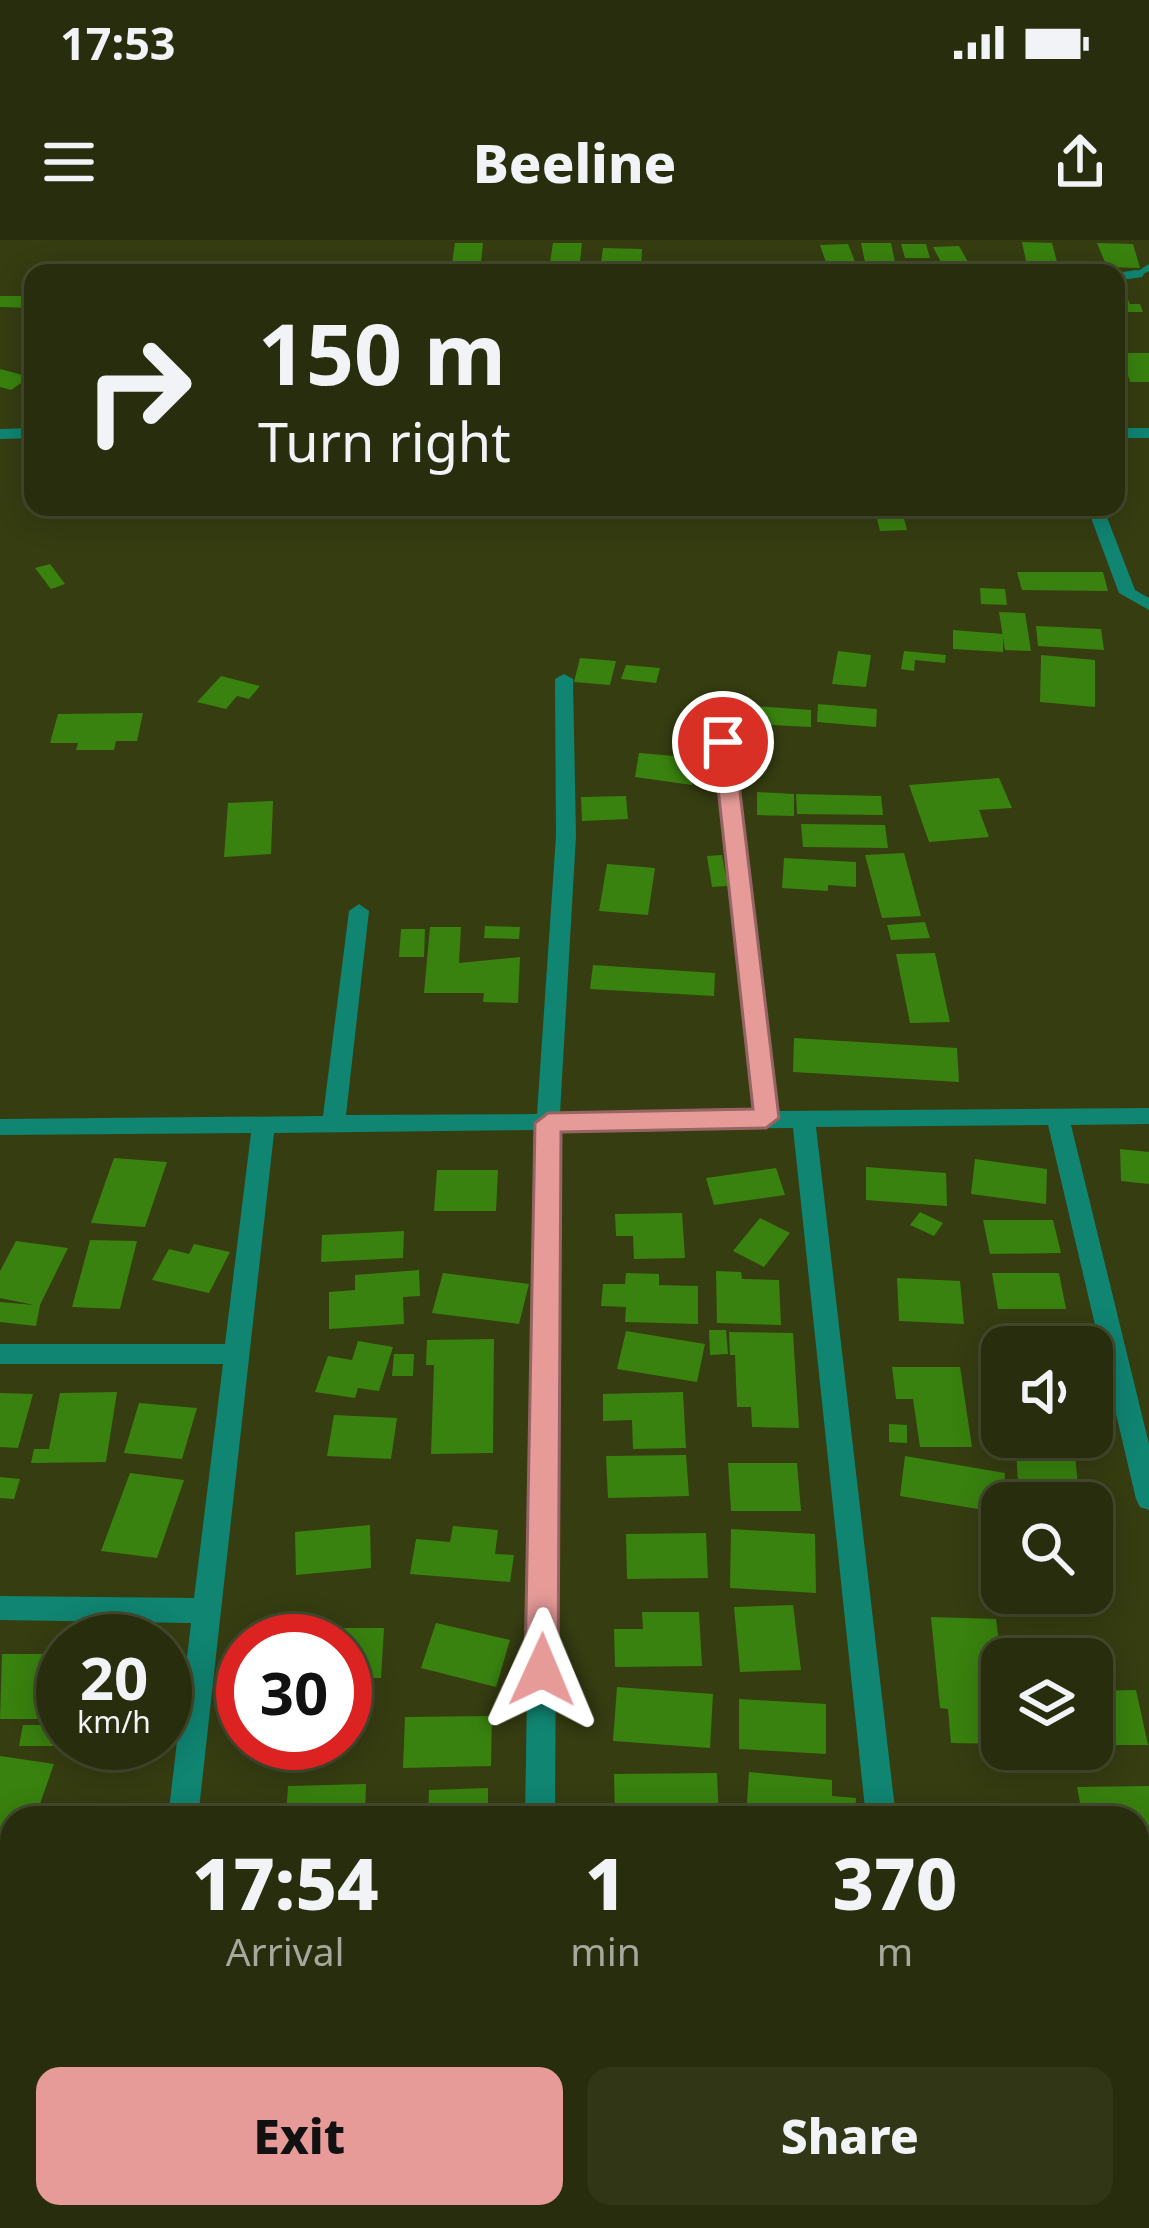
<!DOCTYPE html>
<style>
body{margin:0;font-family:"Noto Sans",sans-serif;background:#303616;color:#f1f3f6;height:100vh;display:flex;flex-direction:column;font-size:45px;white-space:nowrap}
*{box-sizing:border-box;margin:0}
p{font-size:39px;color:#a5a89d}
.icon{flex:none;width:66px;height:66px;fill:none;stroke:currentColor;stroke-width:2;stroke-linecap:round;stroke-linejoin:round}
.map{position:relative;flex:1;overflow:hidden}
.details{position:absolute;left:0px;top:1566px;width:1149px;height:423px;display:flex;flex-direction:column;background:#282e0d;border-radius:36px 36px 0 0;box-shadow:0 6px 30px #0003,0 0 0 3px #444a2e}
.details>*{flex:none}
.guide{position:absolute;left:24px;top:24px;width:1101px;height:252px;border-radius:24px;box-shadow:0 6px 30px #0003,0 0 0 3px #444a2e;background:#282e0d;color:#f1f3f6;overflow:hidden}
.tools{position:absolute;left:981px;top:1086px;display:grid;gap:24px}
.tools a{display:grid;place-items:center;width:132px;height:132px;border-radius:24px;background:#282e0d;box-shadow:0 6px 30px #0003,0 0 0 3px #444a2e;font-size:60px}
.speed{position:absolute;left:36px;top:1374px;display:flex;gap:24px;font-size:60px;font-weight:700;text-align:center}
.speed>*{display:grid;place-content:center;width:156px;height:156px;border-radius:50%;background:#282e0d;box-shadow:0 6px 30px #0003,0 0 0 3px #444a2e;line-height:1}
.speed small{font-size:30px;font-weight:400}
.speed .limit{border:18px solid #d22;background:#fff;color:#111}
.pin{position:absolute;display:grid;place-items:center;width:102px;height:102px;color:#fff;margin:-51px;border:6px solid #fff;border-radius:50%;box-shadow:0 3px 12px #0007}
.me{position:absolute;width:132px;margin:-66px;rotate:1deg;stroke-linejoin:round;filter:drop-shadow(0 0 9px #0008)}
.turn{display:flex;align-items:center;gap:42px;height:252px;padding:0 36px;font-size:54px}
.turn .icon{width:156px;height:156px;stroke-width:2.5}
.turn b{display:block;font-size:84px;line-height:102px}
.eta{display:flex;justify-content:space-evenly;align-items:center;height:204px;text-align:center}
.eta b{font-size:72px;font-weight:800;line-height:84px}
.action{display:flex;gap:24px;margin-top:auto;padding:24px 36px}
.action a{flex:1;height:138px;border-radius:24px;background:#e69b98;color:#111;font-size:48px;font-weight:800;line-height:138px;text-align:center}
.action a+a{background:#303616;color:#f1f3f6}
.status{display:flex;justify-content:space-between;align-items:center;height:84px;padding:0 60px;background:#282e0d;direction:ltr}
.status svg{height:33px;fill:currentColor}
header{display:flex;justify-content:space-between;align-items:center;height:156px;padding:0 36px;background:#282e0d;font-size:54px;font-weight:800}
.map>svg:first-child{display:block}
.building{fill:#39820f}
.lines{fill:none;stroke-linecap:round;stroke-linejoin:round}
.lane{fill:#108572;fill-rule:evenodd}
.street{fill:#108572;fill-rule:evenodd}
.route{fill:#e69b98;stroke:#966563;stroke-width:3}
</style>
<div class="status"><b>17:53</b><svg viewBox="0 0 49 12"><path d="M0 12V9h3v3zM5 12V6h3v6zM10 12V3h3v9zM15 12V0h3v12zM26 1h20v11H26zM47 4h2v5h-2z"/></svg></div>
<header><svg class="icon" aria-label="menu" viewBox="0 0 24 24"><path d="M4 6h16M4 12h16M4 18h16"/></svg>Beeline<svg class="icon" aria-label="share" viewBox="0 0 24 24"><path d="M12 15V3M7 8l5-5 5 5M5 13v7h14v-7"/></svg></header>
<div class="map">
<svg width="1149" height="1988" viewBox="0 0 1149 1988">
<rect width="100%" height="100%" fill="#363d11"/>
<g class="building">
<path d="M 1022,2 L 1052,3 L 1058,26 L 1027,26 Z"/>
<path d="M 455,3 L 483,3 L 480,32 L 451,31 Z"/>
<path d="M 553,3 L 582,3 L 579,30 L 549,29 Z"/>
<path d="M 861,3 L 891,3 L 896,27 L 866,27 Z"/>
<path d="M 1097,3 L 1133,4 L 1140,28 L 1107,27 Z"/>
<path d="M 848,4 L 857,27 L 828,28 L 820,5 Z"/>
<path d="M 901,4 L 926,4 L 930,18 L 905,18 Z"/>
<path d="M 959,6 L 968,22 L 942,24 L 933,7 Z"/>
<path d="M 603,8 L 642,9 L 641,33 L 600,32 Z"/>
<path d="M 1116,52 L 1125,52 L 1130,64 L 1140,64 L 1143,72 L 1116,72 Z"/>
<path d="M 0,56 L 33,56 L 33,68 L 0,67 Z"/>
<path d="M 1121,113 L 1149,113 L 1149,142 L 1130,142 Z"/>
<path d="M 0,129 L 30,137 L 11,150 L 0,147 Z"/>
<path d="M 874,267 L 901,267 L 907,290 L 880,291 Z"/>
<path d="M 50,324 L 65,344 L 51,349 L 35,328 Z"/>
<path d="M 1017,332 L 1103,332 L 1108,351 L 1022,350 Z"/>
<path d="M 980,348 L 1005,349 L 1007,365 L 981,364 Z"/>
<path d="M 999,372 L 1025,373 L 1031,411 L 1005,410 Z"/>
<path d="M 1036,386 L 1101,389 L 1104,410 L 1038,406 Z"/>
<path d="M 953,390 L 1003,394 L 1003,412 L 953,409 Z"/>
<path d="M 838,411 L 871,415 L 866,447 L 832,444 Z"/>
<path d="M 904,411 L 946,415 L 945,423 L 915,420 L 914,431 L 901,429 Z"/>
<path d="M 1041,415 L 1095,420 L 1095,467 L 1040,462 Z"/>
<path d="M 580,418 L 616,421 L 610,445 L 574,442 Z"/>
<path d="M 626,425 L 660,428 L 656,443 L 621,439 Z"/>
<path d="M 221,436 L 260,446 L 249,459 L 237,456 L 226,469 L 197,462 Z"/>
<path d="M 818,464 L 877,469 L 876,487 L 817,482 Z"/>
<path d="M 754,466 L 811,470 L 811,487 L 752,484 Z"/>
<path d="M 143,473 L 137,501 L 116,501 L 114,510 L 76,510 L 78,503 L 50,503 L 58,474 Z"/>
<path d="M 676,508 L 697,510 L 692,545 L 635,537 L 639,513 L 675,516 Z"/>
<path d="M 999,538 L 1012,568 L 979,570 L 989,597 L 929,602 L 909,545 Z"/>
<path d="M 757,552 L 794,554 L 794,576 L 757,575 Z"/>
<path d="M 796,554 L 881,556 L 883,575 L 797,574 Z"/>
<path d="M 626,556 L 628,579 L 582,581 L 581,557 Z"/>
<path d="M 273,561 L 271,614 L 224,617 L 228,563 Z"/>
<path d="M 801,584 L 885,585 L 888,608 L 803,607 Z"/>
<path d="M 904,613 L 921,676 L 882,678 L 865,615 Z"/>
<path d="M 722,615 L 728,646 L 712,647 L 707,616 Z"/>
<path d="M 784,618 L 856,622 L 856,647 L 828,645 L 828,651 L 782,648 Z"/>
<path d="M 607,624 L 655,628 L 648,675 L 599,671 Z"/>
<path d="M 925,682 L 930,698 L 891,700 L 887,685 Z"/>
<path d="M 485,686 L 520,687 L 519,699 L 484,698 Z"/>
<path d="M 430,687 L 461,687 L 459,723 L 520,717 L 518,763 L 483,762 L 484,753 L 424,753 Z"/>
<path d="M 401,689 L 425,689 L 424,717 L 399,717 Z"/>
<path d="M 935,713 L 950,782 L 910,783 L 896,714 Z"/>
<path d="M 593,725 L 715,733 L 714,756 L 590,749 Z"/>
<path d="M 794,798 L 957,808 L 959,842 L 793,832 Z"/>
<path d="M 1120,909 L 1149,912 L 1149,944 L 1121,941 Z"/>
<path d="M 114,918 L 167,922 L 145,987 L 91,983 Z"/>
<path d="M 975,919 L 1047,929 L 1046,964 L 971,954 Z"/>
<path d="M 866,927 L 946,933 L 947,966 L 866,960 Z"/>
<path d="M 776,928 L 785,955 L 714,965 L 706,938 Z"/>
<path d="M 437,930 L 498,930 L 496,971 L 434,971 Z"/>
<path d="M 920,972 L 943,983 L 934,996 L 910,985 Z"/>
<path d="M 682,973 L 685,1018 L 634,1019 L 633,996 L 616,996 L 615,974 Z"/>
<path d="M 760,978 L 790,993 L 764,1027 L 733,1011 Z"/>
<path d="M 983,980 L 1053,980 L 1061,1013 L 990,1014 Z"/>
<path d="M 404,991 L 403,1018 L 321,1022 L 322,995 Z"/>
<path d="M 90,1000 L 137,1001 L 120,1069 L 72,1067 Z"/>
<path d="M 16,1001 L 68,1008 L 40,1065 L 36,1086 L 0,1082 L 0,1062 L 34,1065 L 0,1058 L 0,1031 Z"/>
<path d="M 194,1004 L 230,1012 L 209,1053 L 152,1040 L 169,1009 L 189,1014 Z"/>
<path d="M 419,1030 L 420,1056 L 403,1057 L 404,1084 L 329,1089 L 329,1052 L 355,1050 L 355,1035 Z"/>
<path d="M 716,1031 L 741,1032 L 742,1039 L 779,1040 L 781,1085 L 717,1083 Z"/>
<path d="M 443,1033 L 529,1044 L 519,1084 L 432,1073 Z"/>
<path d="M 626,1033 L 659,1034 L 659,1045 L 698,1046 L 698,1084 L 625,1082 L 626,1067 L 601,1066 L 603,1044 L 625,1044 Z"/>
<path d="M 992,1033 L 1059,1033 L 1066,1069 L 998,1069 Z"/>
<path d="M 897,1038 L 960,1041 L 964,1084 L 899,1081 Z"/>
<path d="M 709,1090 L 726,1090 L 728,1114 L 710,1115 Z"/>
<path d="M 626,1091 L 705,1104 L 697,1142 L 617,1129 Z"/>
<path d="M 729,1092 L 793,1093 L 799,1188 L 752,1187 L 751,1167 L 737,1167 L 735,1115 L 730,1115 Z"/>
<path d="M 1025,1098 L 1090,1100 L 1091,1107 L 1027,1107 Z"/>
<path d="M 494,1099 L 493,1213 L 431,1214 L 434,1125 L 426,1125 L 427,1100 Z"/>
<path d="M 358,1101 L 393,1107 L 379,1151 L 358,1148 L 355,1158 L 315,1152 L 328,1116 L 352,1120 Z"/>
<path d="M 394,1114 L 414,1114 L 413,1136 L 392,1136 Z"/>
<path d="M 892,1127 L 960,1127 L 972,1207 L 920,1207 L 913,1159 L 896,1159 Z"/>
<path d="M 117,1152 L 106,1222 L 31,1223 L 34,1209 L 49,1209 L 60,1153 Z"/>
<path d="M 683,1152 L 686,1208 L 633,1209 L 632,1180 L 603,1181 L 603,1154 Z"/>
<path d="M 0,1153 L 33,1154 L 18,1208 L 0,1207 Z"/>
<path d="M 139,1163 L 197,1168 L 182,1219 L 124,1213 Z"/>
<path d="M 334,1175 L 397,1178 L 391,1219 L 327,1216 Z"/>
<path d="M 889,1184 L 907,1185 L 907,1203 L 889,1202 Z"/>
<path d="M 1016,1212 L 1075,1216 L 1078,1245 L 1018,1241 Z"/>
<path d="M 686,1215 L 689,1256 L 608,1258 L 606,1216 Z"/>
<path d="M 905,1216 L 1005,1233 L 1002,1273 L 900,1256 Z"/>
<path d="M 728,1223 L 797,1223 L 801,1271 L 731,1271 Z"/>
<path d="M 130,1233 L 184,1240 L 157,1318 L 101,1311 Z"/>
<path d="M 0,1237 L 20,1239 L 14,1259 L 0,1258 Z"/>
<path d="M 370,1285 L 371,1328 L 296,1335 L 295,1292 Z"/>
<path d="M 453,1286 L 498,1290 L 495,1314 L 514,1315 L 510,1342 L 410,1334 L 416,1299 L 450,1302 Z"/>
<path d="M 731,1289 L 815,1294 L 816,1353 L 730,1348 Z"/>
<path d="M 706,1293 L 708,1338 L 627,1339 L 626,1294 Z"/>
<path d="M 793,1365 L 801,1430 L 740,1432 L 734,1367 Z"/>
<path d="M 642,1372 L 699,1372 L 702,1426 L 615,1427 L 614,1389 L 643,1389 Z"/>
<path d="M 931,1377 L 996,1379 L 1002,1428 L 1002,1504 L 951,1503 L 948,1469 L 940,1468 Z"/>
<path d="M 436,1383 L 510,1400 L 496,1447 L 421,1428 Z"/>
<path d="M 299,1388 L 384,1388 L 381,1438 L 345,1438 L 345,1401 L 298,1401 Z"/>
<path d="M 2,1414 L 60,1414 L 48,1479 L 0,1479 Z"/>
<path d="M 617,1447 L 713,1454 L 710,1508 L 613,1501 Z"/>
<path d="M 1136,1450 L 1148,1505 L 1092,1505 L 1092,1451 Z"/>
<path d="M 739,1459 L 826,1464 L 826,1514 L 739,1509 Z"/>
<path d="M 492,1476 L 491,1526 L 403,1528 L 405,1477 Z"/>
<path d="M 23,1485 L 60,1485 L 56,1506 L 19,1506 Z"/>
<path d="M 0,1516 L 54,1524 L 35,1578 L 12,1578 L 12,1623 L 0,1621 Z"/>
<path d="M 749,1532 L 832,1540 L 832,1556 L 856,1558 L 855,1578 L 746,1578 Z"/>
<path d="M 717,1533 L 719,1578 L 615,1578 L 614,1534 Z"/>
<path d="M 366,1544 L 365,1578 L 286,1578 L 288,1546 Z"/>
<path d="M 1149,1546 L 1149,1604 L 1137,1604 L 1137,1578 L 1083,1578 L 1077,1547 Z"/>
<path d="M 488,1548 L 488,1578 L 428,1578 L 429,1550 Z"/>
<path d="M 1137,1630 L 1149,1630 L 1149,1694 L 1137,1693 Z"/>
<path d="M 1137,1816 L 1149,1816 L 1149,1890 L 1144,1890 L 1137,1853 Z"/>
<path d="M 246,1977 L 331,1977 L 329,1988 L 244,1988 Z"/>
<path d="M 626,1977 L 746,1977 L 747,1988 L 626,1988 Z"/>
<path d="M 797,1977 L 893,1977 L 894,1988 L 798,1988 Z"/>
<path d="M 1022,1977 L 1134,1977 L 1135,1988 L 1023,1988 Z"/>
</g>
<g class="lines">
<path class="lane" d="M 1149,24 L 1149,31 L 1137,37 L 1133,34 Z"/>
<g class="street">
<path d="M 255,21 L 262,25 L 260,28 L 191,33 L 213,22 Z"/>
<path d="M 1137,30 L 1144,34 L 1142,37 L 1116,41 L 1115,33 Z"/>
<path d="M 33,188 L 33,198 L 0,199 L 0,189 Z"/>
<rect x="1116" y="188" width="33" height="10"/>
<path d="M 1087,267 L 1103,267 L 1135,350 L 1149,358 L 1149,370 L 1119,353 Z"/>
<path d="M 564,434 L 573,439 L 576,596 L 560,873 L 754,871 L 714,502 L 716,498 L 730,498 L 776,871 L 1149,868 L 1149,884 L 1071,885 L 1149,1204 L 1149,1270 L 1140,1267 L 1136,1259 L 1048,885 L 816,887 L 896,1578 L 866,1578 L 793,888 L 559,890 L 555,1578 L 525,1578 L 536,890 L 274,893 L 198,1578 L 168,1578 L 191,1383 L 0,1380 L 0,1356 L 194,1358 L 223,1124 L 0,1124 L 0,1104 L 225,1104 L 251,893 L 0,895 L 0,879 L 323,876 L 349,671 L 359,664 L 369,671 L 346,875 L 537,874 L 556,596 L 555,439 Z"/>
<rect x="0" y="1660" width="12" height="32"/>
<path d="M 113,1977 L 147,1977 L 145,1988 L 111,1988 Z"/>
<rect x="522" y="1977" width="34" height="11"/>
<path d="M 913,1977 L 947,1977 L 949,1988 L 915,1988 Z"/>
</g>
</g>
<path class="route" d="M 723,495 L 734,502 L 779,878 L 766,888 L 561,892 L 558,1430 L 553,1441 L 542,1445 L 530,1441 L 525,1430 L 535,883 L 548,873 L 753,869 L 713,502 Z"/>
</svg>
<div class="tools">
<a><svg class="icon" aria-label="sound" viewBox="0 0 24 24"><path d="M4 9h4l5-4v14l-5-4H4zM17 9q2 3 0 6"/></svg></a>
<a><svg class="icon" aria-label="search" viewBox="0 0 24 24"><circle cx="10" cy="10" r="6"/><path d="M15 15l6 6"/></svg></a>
<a><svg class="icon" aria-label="layers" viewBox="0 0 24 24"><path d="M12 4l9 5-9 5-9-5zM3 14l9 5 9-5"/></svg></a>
</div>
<div class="speed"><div>20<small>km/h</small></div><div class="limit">30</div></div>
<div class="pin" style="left:723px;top:502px;background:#d93025"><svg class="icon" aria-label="arrive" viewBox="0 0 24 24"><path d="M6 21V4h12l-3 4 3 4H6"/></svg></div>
<svg class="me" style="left:542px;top:1430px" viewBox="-20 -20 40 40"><path d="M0-17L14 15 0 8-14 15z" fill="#e69b98" stroke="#fff" stroke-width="4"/></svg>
<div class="guide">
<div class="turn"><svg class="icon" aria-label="right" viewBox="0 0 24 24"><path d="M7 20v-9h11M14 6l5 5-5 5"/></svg><div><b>150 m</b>Turn right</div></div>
</div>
<section class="details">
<div class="eta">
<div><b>17:54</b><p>Arrival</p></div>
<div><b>1</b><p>min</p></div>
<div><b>370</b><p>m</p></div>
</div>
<div class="action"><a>Exit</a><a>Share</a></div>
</section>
</div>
